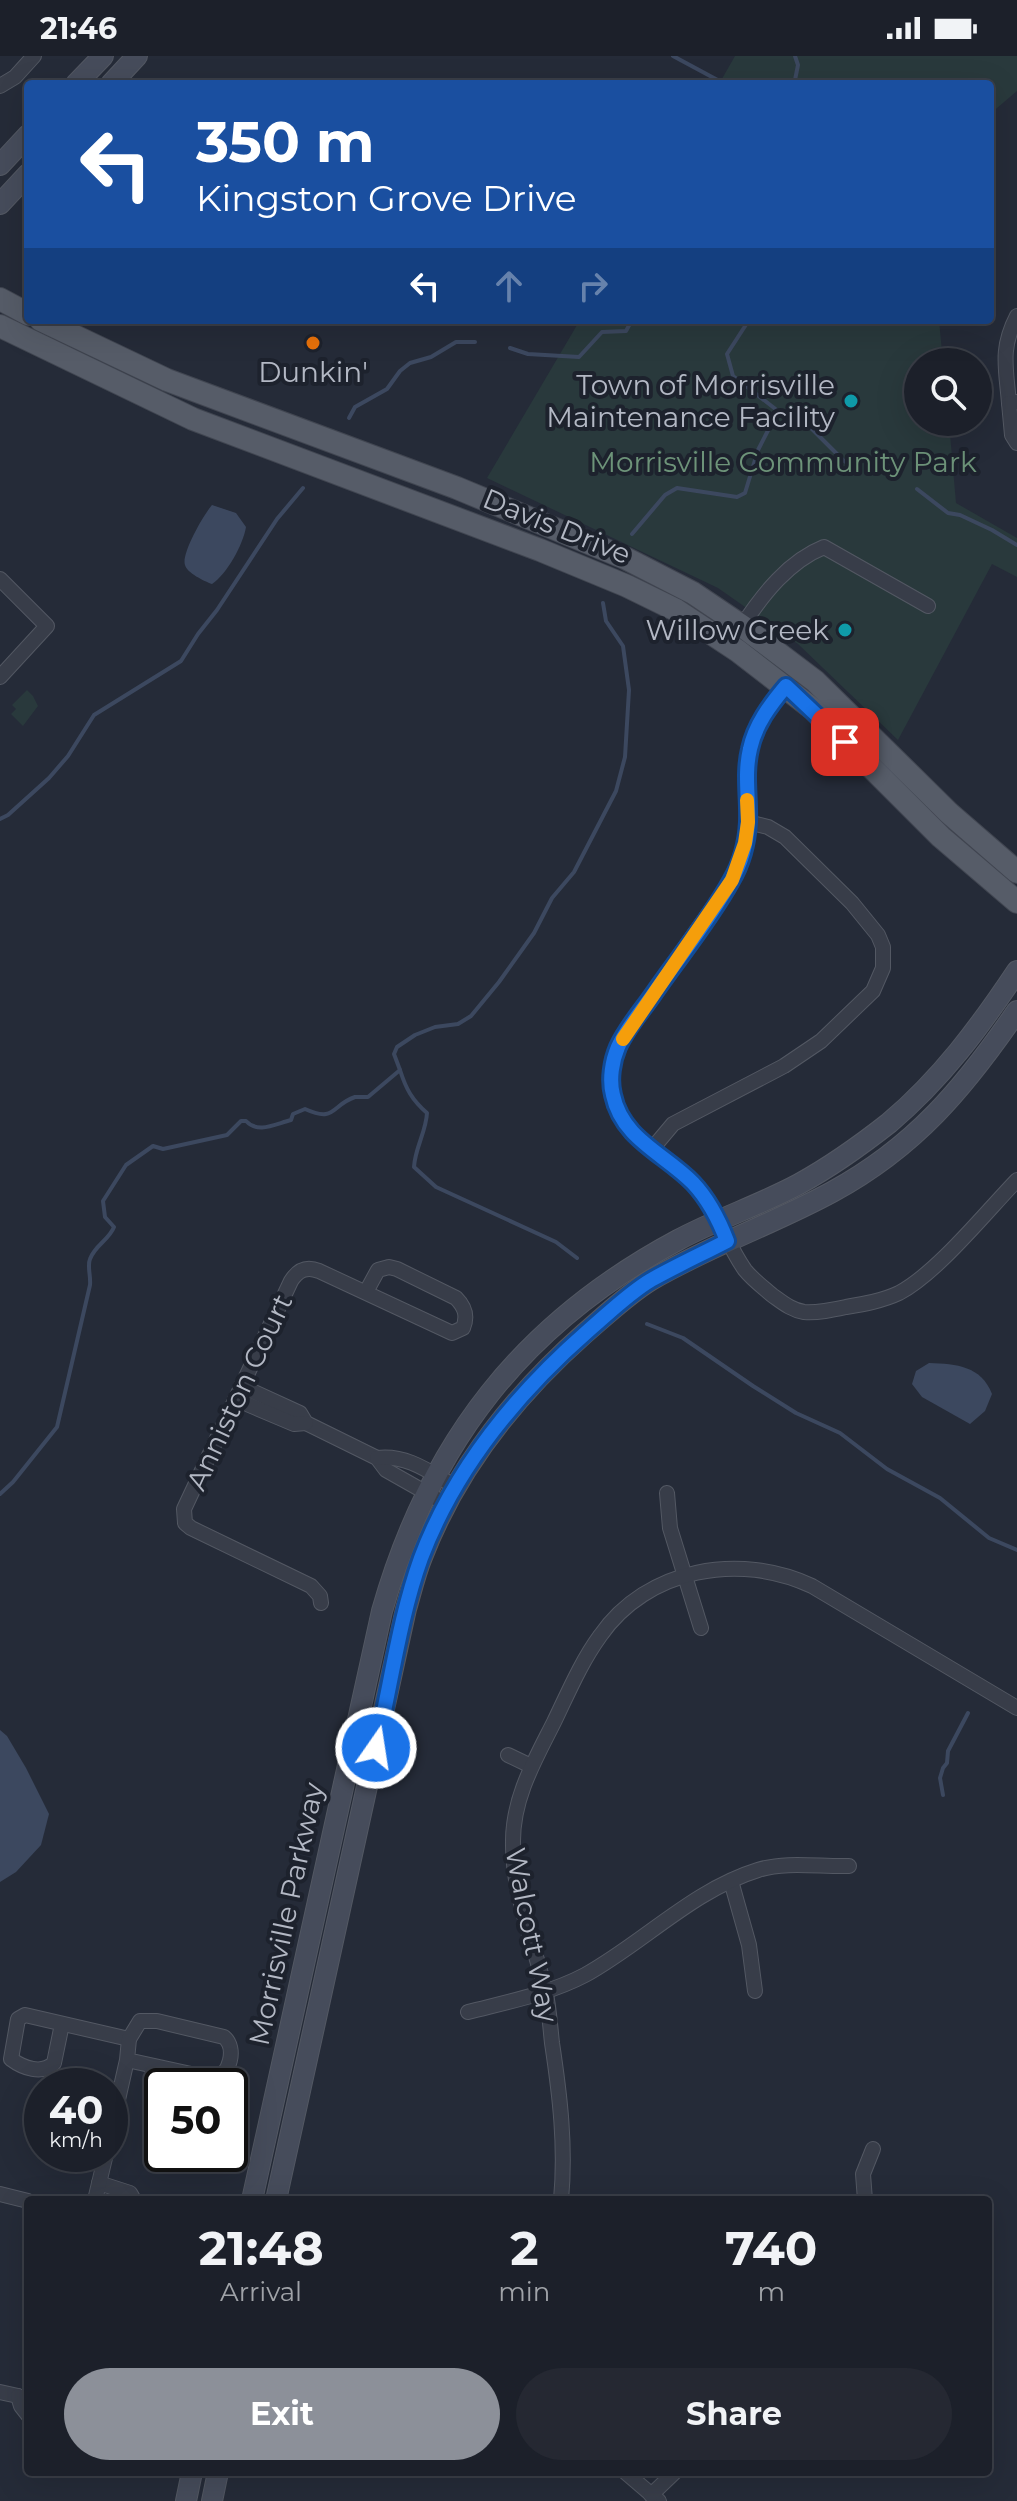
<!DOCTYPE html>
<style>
body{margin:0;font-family:Montserrat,sans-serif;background:#252832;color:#f1f3f6;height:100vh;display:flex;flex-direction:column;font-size:30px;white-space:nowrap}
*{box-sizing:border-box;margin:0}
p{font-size:26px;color:#a0a3a8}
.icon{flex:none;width:44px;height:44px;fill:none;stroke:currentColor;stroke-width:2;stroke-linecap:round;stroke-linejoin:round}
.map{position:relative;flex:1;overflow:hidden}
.side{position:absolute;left:24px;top:2140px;width:968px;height:280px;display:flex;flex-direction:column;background:#1c202a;border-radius:8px;box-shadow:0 8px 32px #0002,0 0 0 2px #3a3e47}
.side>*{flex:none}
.top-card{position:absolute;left:24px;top:24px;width:970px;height:244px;border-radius:8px;box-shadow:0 8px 32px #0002,0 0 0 2px #3a3e47;background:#1a4fa0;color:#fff;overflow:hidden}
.tools{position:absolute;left:904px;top:292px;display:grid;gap:16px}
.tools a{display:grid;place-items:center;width:88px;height:88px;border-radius:50%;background:#1c202a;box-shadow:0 8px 32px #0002,0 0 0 2px #3a3e47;font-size:40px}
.speed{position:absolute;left:24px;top:2012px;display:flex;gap:16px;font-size:40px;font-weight:700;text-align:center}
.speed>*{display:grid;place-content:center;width:104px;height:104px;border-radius:50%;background:#1c202a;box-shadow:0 8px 32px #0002,0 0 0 2px #3a3e47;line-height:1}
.speed small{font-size:20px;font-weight:400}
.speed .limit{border:4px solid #111;border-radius:12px;background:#fff;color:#111}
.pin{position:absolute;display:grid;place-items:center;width:68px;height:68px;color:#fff;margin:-34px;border-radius:16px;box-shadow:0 4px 12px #0006}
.me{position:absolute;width:88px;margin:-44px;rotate:13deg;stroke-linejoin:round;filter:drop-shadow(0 0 6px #0008)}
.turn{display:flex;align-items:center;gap:28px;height:168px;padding:0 40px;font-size:36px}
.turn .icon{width:104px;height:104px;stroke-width:2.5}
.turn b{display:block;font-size:56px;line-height:68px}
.lanes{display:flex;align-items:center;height:76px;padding:0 40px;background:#0003;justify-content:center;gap:40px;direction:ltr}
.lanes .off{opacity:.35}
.eta{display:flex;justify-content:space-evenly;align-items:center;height:136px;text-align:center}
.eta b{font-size:48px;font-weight:700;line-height:56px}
.primary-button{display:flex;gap:16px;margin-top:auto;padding:16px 40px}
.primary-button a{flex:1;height:92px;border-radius:48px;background:#8c9099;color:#fff;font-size:32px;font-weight:700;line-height:92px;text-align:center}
.primary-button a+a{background:#252832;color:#f1f3f6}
.status{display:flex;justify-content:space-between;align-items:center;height:56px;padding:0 40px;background:#1c202a;direction:ltr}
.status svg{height:22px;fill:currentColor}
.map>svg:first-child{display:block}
.green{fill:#29393c}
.water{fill:#3c485f}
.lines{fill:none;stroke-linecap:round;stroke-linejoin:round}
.stream{stroke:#3c485f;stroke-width:4}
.minor-casing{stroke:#535863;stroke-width:16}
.secondary-casing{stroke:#535863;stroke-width:22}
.primary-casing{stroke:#414651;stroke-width:24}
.minor{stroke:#383d49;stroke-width:14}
.secondary{stroke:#464c5b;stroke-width:20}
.primary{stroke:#565c68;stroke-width:22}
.route-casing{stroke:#114b97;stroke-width:20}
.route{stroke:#1a73e8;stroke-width:14}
.slow{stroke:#f59e0b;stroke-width:14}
.food-dot{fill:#e8710a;stroke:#1d222d;stroke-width:3}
.culture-dot{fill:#0f9aa8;stroke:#1d222d;stroke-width:3}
.labels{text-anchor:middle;stroke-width:8;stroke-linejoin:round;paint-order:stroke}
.poi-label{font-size:28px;fill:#b3b8c4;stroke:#1d222d;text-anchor:end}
.park-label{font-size:28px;fill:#6d9379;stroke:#1d222d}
.street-label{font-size:28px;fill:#b3b8c4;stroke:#1d222d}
</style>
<div class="status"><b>21:46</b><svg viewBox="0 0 49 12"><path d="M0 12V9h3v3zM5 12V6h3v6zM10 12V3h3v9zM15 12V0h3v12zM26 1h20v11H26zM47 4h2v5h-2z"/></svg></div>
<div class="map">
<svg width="1017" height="2445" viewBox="0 0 1017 2445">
<rect width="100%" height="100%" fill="#252b38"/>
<g class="green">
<path d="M 735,0 L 1017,0 L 1017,35 L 990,58 L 990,28 L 719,28 Z"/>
<path d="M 580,264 L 939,264 L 943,306 L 918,306 L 918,366 L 949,366 L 956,447 L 1017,482 L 1017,521 L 992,508 L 898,684 L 798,588 L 718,532 L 487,422 Z"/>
<path d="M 27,634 L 33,640 L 38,650 L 23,670 L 11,658 L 16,653 L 12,649 Z"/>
</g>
<g class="water">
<path d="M 212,449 L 236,457 L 246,471 C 243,489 227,518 212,528 C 204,525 187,517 185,509 C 181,498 204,458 212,449 Z"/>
<path d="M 929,1307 C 957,1308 981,1310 992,1338 L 985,1355 L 970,1368 L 922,1341 L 912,1328 L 916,1315 Z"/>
<path d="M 0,1674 L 7,1680 L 26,1712 L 49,1758 L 41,1789 L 16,1816 L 0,1826 Z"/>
</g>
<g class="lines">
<g class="stream">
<path d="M 673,0 L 725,28"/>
<path d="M 755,28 L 795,24 L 798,9 L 795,0"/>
<path d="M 510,292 L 528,298 L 579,301 L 602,276 L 626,275 L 632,264"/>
<path d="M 778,355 L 812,373 L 843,404 L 860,417"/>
<path d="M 349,362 L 355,351 L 387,333 L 400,315 L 410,307 L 431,301 L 456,286 L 475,286"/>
<path d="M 917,433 L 948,457 L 960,459 L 992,474 L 1017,489"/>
<path d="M 632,478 L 665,439 L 677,432 L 737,441 L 745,437 L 758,394 L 778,355 L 733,320 L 727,298 L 749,264"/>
<path d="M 0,763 L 8,759 L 49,722 L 68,700 L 94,659 L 181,605 L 198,578 L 217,554 L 277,463 L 303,432"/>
<path d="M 400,1014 C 406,1033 412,1044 427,1057 C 426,1076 415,1092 414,1111 L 436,1131 L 556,1186 L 577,1202"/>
<path d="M 647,1268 L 683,1282 L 753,1330 L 796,1357 L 840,1377 L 887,1413 L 940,1442 L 989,1482 L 1017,1494"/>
<path d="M 0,1438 L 13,1426 L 57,1371 L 90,1229 C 91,1220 87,1210 90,1203 C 95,1189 109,1184 114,1171 L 105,1161 L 103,1145 L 126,1109 L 153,1090 L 163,1093 L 227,1079 L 241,1065 L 246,1065 C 258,1078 275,1068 291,1064 L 293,1058 L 305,1053 C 336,1067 331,1049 355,1041 C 356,1041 367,1041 368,1041 L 400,1014 L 394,998 L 397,991 L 415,979 L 435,971 L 458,968 L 471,960 L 499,926 L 534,877 L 552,842 L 574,816 L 616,735 L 625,701 L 629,634 L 623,590 L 606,565 L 603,547"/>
<path d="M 943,1739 L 940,1722 L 943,1712 L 947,1707 L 948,1695 L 968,1657"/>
</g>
<defs>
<g id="minor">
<path d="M 0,30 L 15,21 L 34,0"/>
<path d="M 1017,260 C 1000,293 1006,311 1009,347 L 1017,346"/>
<path d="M 1009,347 L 1012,379 L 1017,387"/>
<path d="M 0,523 L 47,570 L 0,621"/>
<path d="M 742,570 C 763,538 789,505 824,491 L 928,550"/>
<path d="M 786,630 L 762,661 L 750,692 L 747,709 L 748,766 L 745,787 L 732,824 L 627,974 C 613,1001 606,1027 618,1055 C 633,1088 668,1102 692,1126 C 717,1152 725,1186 745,1214 C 753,1224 763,1231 772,1239 C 782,1246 791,1254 804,1256 C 818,1257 832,1254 846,1251 C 864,1248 882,1245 899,1237 C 937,1217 986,1156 1017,1124"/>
<path d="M 652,1093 L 673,1068 L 784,1010 L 821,985 L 873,935 L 883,912 L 883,891 L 878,879 L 852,847 L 785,781 L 768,771 L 748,766"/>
<path d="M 241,1330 L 300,1357 L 306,1367 L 377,1402 L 386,1414 L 446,1448"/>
<path d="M 235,1343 L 294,1368 L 306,1367"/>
<path d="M 377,1402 C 407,1398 431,1417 456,1431"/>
<path d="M 667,1437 L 670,1472 L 701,1572"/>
<path d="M 321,1547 L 320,1540 L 311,1530 L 191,1472 L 185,1467 L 184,1453 L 291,1225 C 298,1214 307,1210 319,1215 L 452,1277 L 463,1272 C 468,1260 465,1251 456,1242 L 397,1213 L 389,1211 L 378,1214 L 366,1236"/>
<path d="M 508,1699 L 531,1710"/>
<path d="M 731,1825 L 749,1889 L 755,1935"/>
<path d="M 468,1956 C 507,1946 549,1938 585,1919 C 643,1887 693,1834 758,1814 C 786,1805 820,1811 849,1810"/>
<path d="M 62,1968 L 54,2007 C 42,2019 23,2012 11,2003 L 18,1963 L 25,1959 L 129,1983"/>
<path d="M 110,2079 L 127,2004 L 129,1983 L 140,1965 L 157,1965 L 224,1981 C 237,1992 230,2019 214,2023 L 127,2004"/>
<path d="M 99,2127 L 130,2137 L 134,2144"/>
<path d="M 0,2138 L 28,2145"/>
<path d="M 95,2144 L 106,2098"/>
<path d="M 561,2144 C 566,2091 560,2040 552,1987 C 550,1969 549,1950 545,1933 C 533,1884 512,1836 513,1785 C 513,1741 535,1704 554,1666 C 568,1637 581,1606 600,1580 C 647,1512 740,1496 812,1530 L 1017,1652"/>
<path d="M 865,2144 L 863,2118 L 873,2093"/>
<path d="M 0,2336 L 18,2340"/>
<path d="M 18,2340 L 21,2350 L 28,2359"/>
<path d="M 625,2416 L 659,2445"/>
<path d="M 651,2439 L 675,2416"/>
</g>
<g id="secondary">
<path d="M 76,28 L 103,0"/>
<path d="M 111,28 L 137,0"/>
<path d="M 0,109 L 28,79"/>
<path d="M 0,148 L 28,118"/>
<path d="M 252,2144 L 382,1555 C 430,1386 523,1267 678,1184 C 717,1163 760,1149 799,1128 C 830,1111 861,1089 889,1067 C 941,1023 979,972 1017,915"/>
<path d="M 276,2144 L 406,1553 C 411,1536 415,1518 422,1501 C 456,1413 515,1339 585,1277 C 606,1259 628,1238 651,1224 C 709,1190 773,1168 832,1136 C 915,1091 964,1032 1017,955"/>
<path d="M 186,2445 L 192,2416"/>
<path d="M 212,2445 L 218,2416"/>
</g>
<g id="primary">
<path d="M 0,243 L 28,258"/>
<path d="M 41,264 L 167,324 L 457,432 L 625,502 L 693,537 L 742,570 L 815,625 L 949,757 L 1017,816"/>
<path d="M 0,270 L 193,363 L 540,494 L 627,530 L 676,554 L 738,595 L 813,653 L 941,781 L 1017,846"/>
</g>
</defs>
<use href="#minor" class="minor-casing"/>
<use href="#secondary" class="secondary-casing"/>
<use href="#primary" class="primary-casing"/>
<use href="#minor" class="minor"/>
<use href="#secondary" class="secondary"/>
<use href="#primary" class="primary"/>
</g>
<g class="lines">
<defs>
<path id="route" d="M 376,1692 C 391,1629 399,1563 421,1502 C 455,1412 518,1336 589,1274 C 609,1257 629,1237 651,1224 C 676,1210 702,1198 727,1185 C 719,1164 709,1144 693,1127 C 665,1098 622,1083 613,1039 C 609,1024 612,1005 618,991 C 626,973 640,957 652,940 C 678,902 709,865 731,825 C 741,808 747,786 748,766 C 749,741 744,718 750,693 C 755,669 770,649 786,630 L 845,686"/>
</defs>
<use href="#route" class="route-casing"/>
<use href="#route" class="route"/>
<path class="slow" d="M 623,983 L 732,824 L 745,787 L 748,766 L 747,744"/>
</g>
<circle class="food-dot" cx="313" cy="287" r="8"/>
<g class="culture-dot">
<circle cx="851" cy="345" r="8"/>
<circle cx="845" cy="574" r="8"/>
</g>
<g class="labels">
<g class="poi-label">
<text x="313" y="326" text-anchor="middle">Dunkin'</text>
<text x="835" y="339">Town of Morrisville<tspan x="835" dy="32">Maintenance Facility</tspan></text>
<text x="829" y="584">Willow Creek</text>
</g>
<g class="park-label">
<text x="783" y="416">Morrisville Community Park</text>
</g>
<g class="street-label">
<text transform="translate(557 470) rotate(22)" y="10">Davis Drive</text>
<text transform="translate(239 1336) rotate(-65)" y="10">Anniston Court</text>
<text transform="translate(286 1858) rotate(-78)" y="10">Morrisville Parkway</text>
<text transform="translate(532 1879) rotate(79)" y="10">Walcott Way</text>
</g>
</g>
</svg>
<div class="tools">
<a><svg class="icon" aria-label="search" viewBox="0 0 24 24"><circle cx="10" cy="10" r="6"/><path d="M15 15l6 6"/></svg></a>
</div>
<div class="speed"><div>40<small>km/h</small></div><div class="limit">50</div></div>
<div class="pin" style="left:845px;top:686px;background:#d93025"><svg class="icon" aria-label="arrive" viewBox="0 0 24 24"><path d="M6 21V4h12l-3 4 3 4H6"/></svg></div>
<svg class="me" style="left:376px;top:1692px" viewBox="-20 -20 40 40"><circle r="17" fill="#1a73e8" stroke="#fff" stroke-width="3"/><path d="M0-11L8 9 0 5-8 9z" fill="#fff"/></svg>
<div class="top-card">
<div class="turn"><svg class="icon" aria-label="left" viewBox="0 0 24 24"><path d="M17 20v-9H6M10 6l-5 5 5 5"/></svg><div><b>350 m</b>Kingston Grove Drive</div></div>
<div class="lanes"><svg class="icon" aria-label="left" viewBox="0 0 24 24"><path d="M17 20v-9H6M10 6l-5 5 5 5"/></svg><svg class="icon off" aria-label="ahead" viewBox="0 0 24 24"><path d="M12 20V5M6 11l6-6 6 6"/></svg><svg class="icon off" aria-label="right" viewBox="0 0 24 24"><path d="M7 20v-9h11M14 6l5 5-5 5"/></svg></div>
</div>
<section class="side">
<div class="eta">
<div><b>21:48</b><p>Arrival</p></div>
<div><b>2</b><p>min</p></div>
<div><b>740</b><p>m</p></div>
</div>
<div class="primary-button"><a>Exit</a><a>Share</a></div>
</section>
</div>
